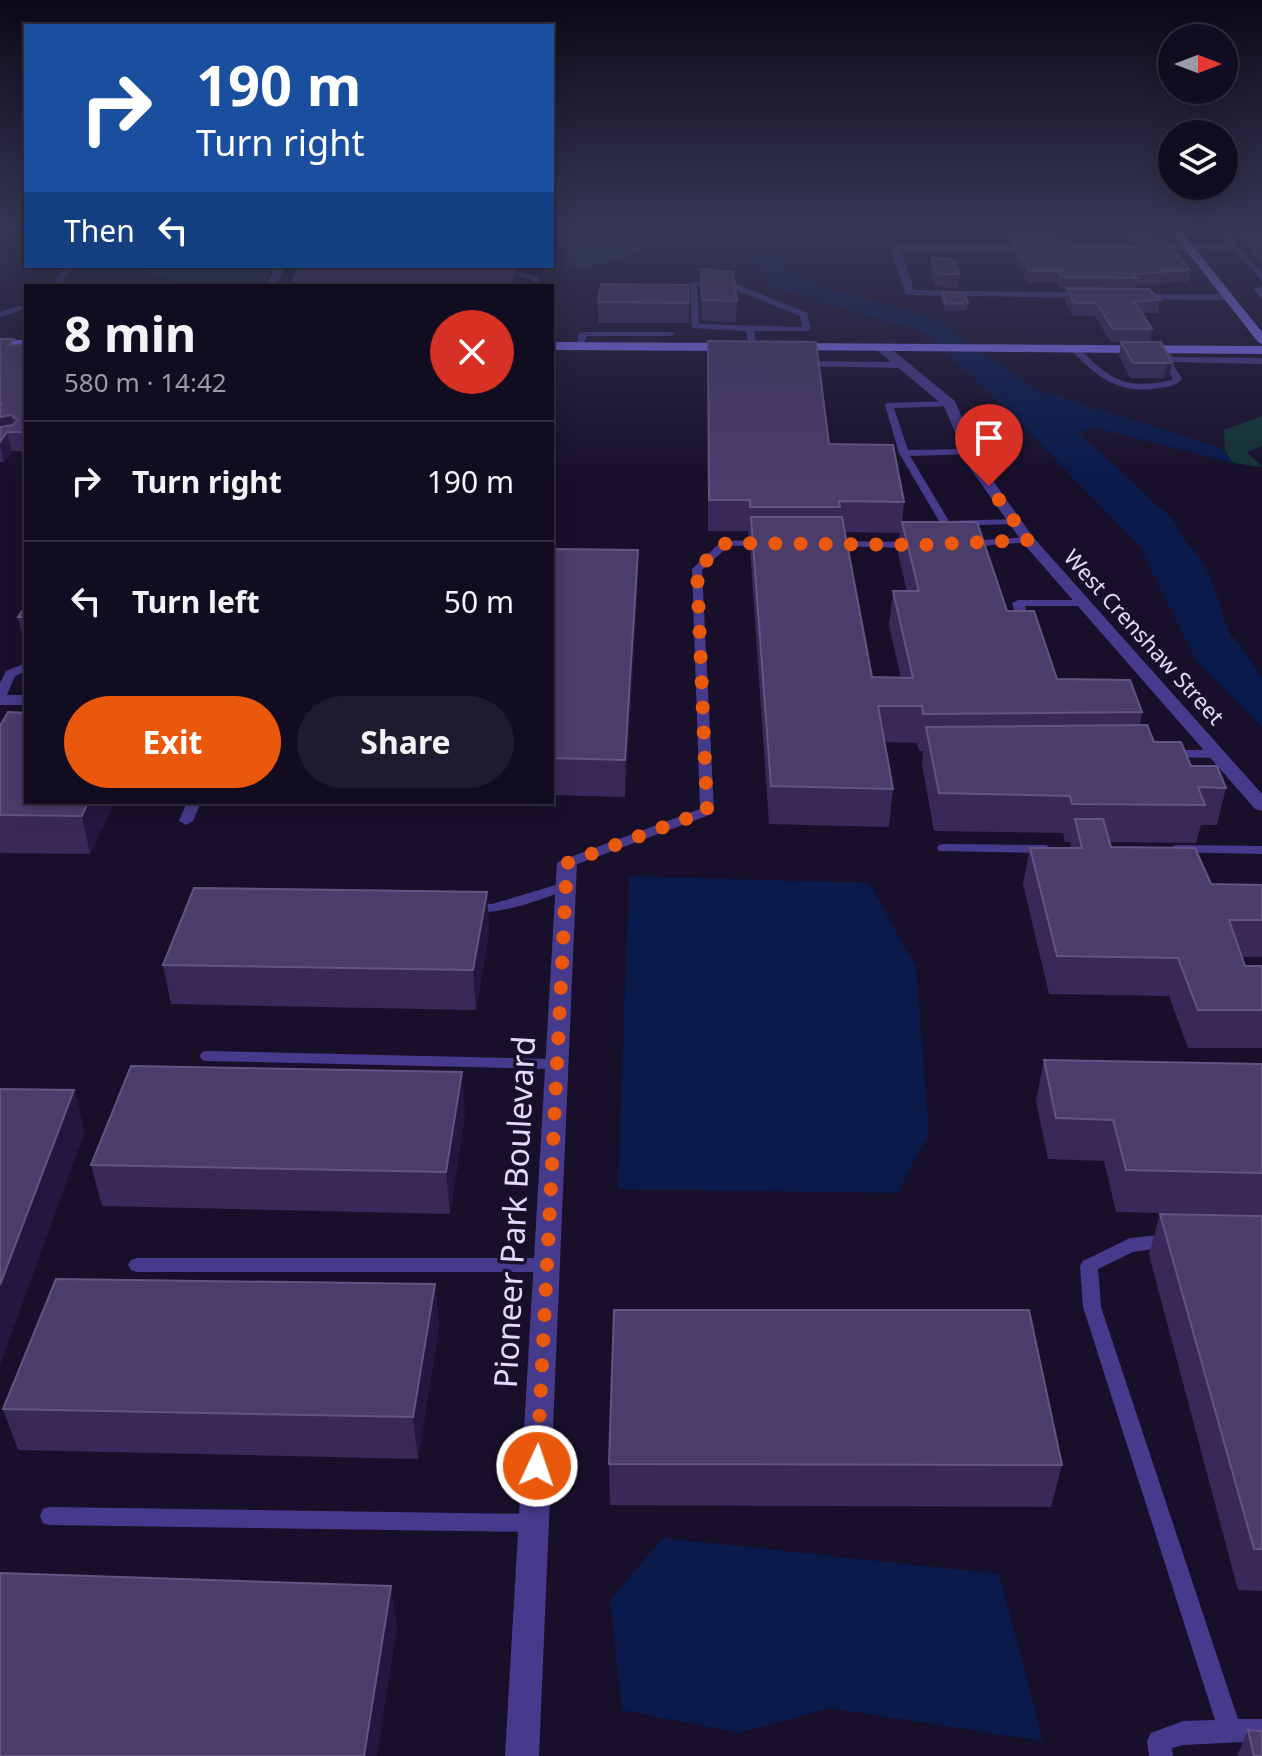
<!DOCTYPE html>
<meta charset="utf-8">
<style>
body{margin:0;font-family:"Noto Sans",sans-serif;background:#1f1a2d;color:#f1f3f6;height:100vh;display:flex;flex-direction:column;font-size:30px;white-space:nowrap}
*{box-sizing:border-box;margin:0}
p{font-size:26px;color:#9c9ba5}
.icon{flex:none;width:44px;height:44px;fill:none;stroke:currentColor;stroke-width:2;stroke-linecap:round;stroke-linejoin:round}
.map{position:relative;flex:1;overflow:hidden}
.panel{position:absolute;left:24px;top:284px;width:530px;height:520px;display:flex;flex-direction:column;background:#120c20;border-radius:0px;box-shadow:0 4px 20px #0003,0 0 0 2px #312c3e}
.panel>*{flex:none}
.guide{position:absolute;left:24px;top:24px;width:530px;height:244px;border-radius:0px;box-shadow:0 4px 20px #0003,0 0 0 2px #312c3e;background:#1a4fa0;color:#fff;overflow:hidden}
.needle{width:52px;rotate:90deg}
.controls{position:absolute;left:1158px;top:24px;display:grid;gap:16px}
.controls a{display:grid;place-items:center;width:80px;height:80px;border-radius:50%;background:#120c20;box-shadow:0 4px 20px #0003,0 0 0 2px #312c3e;font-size:40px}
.pin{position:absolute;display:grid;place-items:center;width:68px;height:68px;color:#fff;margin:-82px -34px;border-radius:50% 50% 50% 0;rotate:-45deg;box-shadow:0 0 8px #0007}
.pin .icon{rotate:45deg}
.me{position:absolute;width:88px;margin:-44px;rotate:3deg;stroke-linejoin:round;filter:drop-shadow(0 0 6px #0008)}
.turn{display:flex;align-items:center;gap:28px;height:168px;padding:0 40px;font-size:36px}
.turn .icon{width:104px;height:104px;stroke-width:2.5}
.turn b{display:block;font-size:56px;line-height:68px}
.then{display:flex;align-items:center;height:76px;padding:0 40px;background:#0003;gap:16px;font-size:30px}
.round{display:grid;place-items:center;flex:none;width:84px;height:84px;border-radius:42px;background:#1f1a2d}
.head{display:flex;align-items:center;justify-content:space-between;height:136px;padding:0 40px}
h1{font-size:48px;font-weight:700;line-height:60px}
.primary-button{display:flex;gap:16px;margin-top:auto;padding:16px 40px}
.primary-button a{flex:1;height:92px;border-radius:48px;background:#ea580c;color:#fff;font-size:32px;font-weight:700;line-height:92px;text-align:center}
.primary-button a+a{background:#1f1a2d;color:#f1f3f6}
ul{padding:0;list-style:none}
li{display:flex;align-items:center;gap:24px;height:120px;padding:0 40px;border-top:2px solid #312c3e}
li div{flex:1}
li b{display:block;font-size:30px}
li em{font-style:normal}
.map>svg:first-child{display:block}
.green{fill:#133336}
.water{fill:#091a4b}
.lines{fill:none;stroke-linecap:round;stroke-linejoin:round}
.canal{fill:#091a4b;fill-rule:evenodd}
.lane{fill:#463a8c;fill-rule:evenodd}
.street{fill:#463a8c;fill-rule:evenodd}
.secondary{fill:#8472ff;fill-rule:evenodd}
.wall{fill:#382959;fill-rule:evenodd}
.shaded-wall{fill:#23173f}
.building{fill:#4a3c6b;stroke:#625582;stroke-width:2}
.route{stroke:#ea580c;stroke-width:14;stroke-dasharray:0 25.2}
.labels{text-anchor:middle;stroke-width:7;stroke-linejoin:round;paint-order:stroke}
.far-street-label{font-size:22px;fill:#e3dbff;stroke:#18102b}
.near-street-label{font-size:32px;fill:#e3dbff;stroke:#18102b}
</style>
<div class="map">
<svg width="1262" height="1756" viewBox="0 0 1262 1756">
<rect width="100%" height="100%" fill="#18102b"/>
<g class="green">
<path d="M 641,230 L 643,251 L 598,265 L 565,269 L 570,231 Z"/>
<path d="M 132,266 L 273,266 L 262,286 L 186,286 Z"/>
<path d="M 1262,416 L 1262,446 L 1247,452 L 1262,467 L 1233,463 L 1225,451 L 1224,430 Z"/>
</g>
<g class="water">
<path d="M 723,230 L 757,230 C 808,300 857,290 931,318 C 946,324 960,337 973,346 L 938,345 L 923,332 L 773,287 Z"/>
<path d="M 943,351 L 981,351 L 1036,389 L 1223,449 L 1233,463 L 1092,427 L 1070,437 C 1105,468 1181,527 1203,564 C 1226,604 1227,658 1262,690 L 1262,727 L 1196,661 L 1140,547 L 1005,407 Z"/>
<path d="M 629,876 L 869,883 L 916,967 L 929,1134 L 897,1193 L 618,1189 Z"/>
<path d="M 663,1538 L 999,1574 L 1043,1741 L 830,1708 L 739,1733 L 622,1710 L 610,1600 Z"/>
</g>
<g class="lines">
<g class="canal">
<path d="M 1047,408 L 1053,409 L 1173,520 L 1191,555 L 1188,559 L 1174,559 L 1158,527 L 1041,417 L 1039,413 Z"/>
<path d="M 1227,637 L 1235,638 L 1262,678 L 1262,698 C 1240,692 1227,662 1216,643 Z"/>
</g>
<g class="lane">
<path d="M 0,230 L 6,230 L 0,234 Z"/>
<path d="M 1216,230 L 1224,230 L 1262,274 L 1262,281 L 1233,249 L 1188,249 L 1184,247 L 1188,245 L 1229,245 Z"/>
<path d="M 66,266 L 74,266 L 59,286 L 51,286 Z"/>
<path d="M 297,269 L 325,269 L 329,271 L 325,273 L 303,273 L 297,286 L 289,286 Z"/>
<path d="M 502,269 L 539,276 L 539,286 L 531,286 L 532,279 L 499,273 L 498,271 Z"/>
<path d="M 690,282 L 731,282 L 807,313 L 811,329 L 807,331 L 754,331 L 759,358 L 752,360 L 746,331 L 692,328 ZM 697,286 L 727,286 L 800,316 L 802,327 L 699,324 Z"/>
<path d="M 1262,286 L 1262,299 L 1253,289 Z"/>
<path d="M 26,304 L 26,309 L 0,317 L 0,312 Z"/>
<path d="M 588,332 L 671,332 L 675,334 L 671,336 L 588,336 L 586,337 L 582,348 L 576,348 L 579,333 Z"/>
<path d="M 1073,348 L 1079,348 C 1111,381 1126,390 1172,380 L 1173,379 L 1163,360 L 1166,358 L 1162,352 L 1166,349 L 1173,357 L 1262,358 L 1262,364 L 1172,362 L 1182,379 C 1176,386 1168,387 1159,388 C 1121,395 1098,378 1073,352 Z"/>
<path d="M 803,361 L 901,362 L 905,365 L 901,368 L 800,366 L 800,362 Z"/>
<path d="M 950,401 L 953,402 L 953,406 L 894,408 L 908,450 L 970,449 L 973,450 L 973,454 L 910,456 L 949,521 L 1015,519 L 1020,522 L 1019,524 L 942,526 L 899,453 L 885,405 L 886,403 Z"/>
<path d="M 1028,537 L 1033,540 L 1032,542 L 968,547 L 963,544 L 968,541 Z"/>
<path d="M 767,540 L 772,543 L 771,545 L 729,546 L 702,570 L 714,811 L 712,814 L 572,866 L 562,866 L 560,863 L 562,860 L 700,809 L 692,569 L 722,541 Z"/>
<path d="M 828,541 L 915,542 L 920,545 L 915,548 L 824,546 L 824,542 Z"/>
<path d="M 1018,600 L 1085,600 L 1091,603 L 1085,606 L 1025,606 L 1032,629 L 1026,632 L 1020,629 L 1012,603 Z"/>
<path d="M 26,663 L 26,671 L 15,676 L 6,697 L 0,701 L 0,683 L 6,671 Z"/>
<path d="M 1170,750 L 1218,750 L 1224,754 L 1218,758 L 1166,757 L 1164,754 Z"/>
<path d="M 187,802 L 201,802 L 193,821 L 186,825 L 179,821 Z"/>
<path d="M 944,844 L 1046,845 L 1053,849 L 1046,853 L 939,851 L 937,848 L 939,845 Z"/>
<path d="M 1178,845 L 1262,846 L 1262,854 L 1173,852 L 1171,849 L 1173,846 Z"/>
<path d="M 566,882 L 573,886 L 571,889 C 546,897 484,923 463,907 L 470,903 L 492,904 Z"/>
<path d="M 208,1051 L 557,1059 L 563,1060 L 565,1064 L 563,1068 L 557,1069 L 208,1061 L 202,1060 L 200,1056 L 202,1052 Z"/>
<path d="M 1169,1234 L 1175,1236 L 1178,1241 L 1175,1246 L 1133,1252 L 1098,1269 L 1101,1307 L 1238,1719 L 1262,1719 L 1262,1741 L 1183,1745 L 1172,1748 L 1173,1756 L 1149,1756 L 1147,1741 L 1151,1733 L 1183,1721 L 1215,1720 L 1083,1307 L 1080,1266 L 1083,1261 L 1130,1238 Z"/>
<path d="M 137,1258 L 547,1258 L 553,1260 L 556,1265 L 553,1270 L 547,1272 L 137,1272 L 131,1270 L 128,1265 L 131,1260 Z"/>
<path d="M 50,1507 L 534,1514 L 541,1516 L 544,1523 L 541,1530 L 534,1532 L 50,1525 L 43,1523 L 40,1516 L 43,1509 Z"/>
</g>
<g class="street">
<path d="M 1188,244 L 1192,249 L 901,251 L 914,290 L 1096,293 L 1098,295 L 1092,298 L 906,295 L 890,248 L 895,245 Z"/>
<path d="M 276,266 L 286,266 L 275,286 L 265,286 Z"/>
<path d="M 1128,294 L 1228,294 L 1234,297 L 1228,300 L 1132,299 L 1126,296 Z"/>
<path d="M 877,344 L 885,344 L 955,401 L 984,468 L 1033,537 L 1262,794 L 1262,811 L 1255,809 L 1023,543 L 970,468 L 944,406 L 877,350 Z"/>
<rect x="0" y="695" width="26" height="10"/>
<path d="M 567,857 L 577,863 L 539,1756 L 505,1756 L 557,863 Z"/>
</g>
<g class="secondary">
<path d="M 1170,230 L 1180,230 L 1262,332 L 1262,344 L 1258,342 Z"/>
<rect x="0" y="340" width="26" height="8"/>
<path d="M 552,342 L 734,343 L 740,347 L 734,351 L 552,350 Z"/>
<path d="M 790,343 L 1262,346 L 1262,354 L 786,350 L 784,347 Z"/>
</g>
</g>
<g class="wall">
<rect x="822" y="230" width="22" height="3"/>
<path d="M 999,230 L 1062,230 L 1061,241 L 1071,246 L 1080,247 L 1134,247 L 1135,241 L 1126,241 L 1120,230 L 1148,230 L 1151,235 L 1150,241 L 1190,270 L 1188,282 L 1136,285 L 1136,288 L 1160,300 L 1158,313 L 1142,313 L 1152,329 L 1150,342 L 1172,363 L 1169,378 L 1130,378 L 1119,356 L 1121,342 L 1111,342 L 1094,316 L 1072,316 L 1065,300 L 1067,289 L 1060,289 L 1057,283 L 1028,283 L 1011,253 L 1013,242 L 1042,242 L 1005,242 Z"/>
<path d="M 1233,230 L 1262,230 L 1262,265 Z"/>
<path d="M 932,258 L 960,274 L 958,288 L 936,287 L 930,272 Z"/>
<path d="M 701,269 L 737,301 L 736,322 L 702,321 Z"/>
<path d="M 942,292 L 968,303 L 967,310 L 945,311 L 941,299 Z"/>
<path d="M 598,302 L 689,303 L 689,323 L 598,323 Z"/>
<path d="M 0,339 L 15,345 L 26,345 L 26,451 L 12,451 L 4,462 L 0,462 Z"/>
<path d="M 708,341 L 829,444 L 904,502 L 902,522 L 1007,611 L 1057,679 L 1142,712 L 1140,725 L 1154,742 L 1226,788 L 1217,825 L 1201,825 L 1196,843 L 1109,842 L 1111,847 L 1211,884 L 1262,885 L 1262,957 L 1242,957 L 1245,966 L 1262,966 L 1262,1048 L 1188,1048 L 1169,996 L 1049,994 L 1023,884 L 1030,848 L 1070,848 L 1071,842 L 1065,842 L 1063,833 L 934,831 L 922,764 L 923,751 L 919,751 L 917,743 L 885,742 L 893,789 L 889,827 L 769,824 L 750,549 L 750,538 L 749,538 L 748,531 L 708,531 ZM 845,532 L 900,533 L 898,554 L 907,591 L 893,591 L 889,625 L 901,678 L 872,677 Z"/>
<path d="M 552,549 L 638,583 L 625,797 L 552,795 Z"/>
<path d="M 26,605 L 26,651 L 18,617 Z"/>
<path d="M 0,726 L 26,802 L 114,802 L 90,854 L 0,853 Z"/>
<path d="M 487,892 L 489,931 L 476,1010 L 171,1004 L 163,965 Z"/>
<path d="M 1044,1060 L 1262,1064 L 1262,1215 L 1116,1212 L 1104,1161 L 1048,1159 L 1036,1101 Z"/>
<path d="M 465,1112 L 450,1214 L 102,1206 L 91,1165 Z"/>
<path d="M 1160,1214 L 1262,1216 L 1262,1591 L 1238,1590 L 1149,1255 Z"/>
<path d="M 435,1284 L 439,1326 L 418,1459 L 18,1450 L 3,1409 Z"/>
<path d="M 609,1464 L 1062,1465 L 1051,1507 L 610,1505 Z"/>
<path d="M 1248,1730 L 1262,1756 L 1237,1756 Z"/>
</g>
<g class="shaded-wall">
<path d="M 514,266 L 518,266 L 519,278 L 517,286 L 510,286 Z"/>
<path d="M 1172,363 L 1169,378 L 1164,378 L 1167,364 Z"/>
<path d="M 11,415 L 15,432 L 7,432 L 12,451 L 4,462 L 0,447 L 0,417 Z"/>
<path d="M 638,550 L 638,583 L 625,797 L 625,760 Z"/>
<path d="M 88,802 L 114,802 L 90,854 L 82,816 Z"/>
<path d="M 487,892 L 489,931 L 476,1010 L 473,970 Z"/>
<path d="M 462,1072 L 465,1112 L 450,1214 L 446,1172 Z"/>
<path d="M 74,1090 L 85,1131 L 0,1365 L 0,1285 Z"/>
<path d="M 435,1284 L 439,1326 L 418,1459 L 413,1417 Z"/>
<path d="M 391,1586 L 397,1627 L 377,1756 L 364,1756 Z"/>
</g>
<g class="building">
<path d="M 1124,230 L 1148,230 L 1151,235 L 1127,235 Z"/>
<path d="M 1068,241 L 1071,246 L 1080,247 L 1139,247 L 1135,241 L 1159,241 L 1169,244 L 1190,270 L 1133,274 L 1138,278 L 1061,277 L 1059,271 L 1030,271 L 1013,242 Z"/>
<path d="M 932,258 L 953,259 L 960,274 L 938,274 Z"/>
<path d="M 308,266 L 514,266 L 510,286 L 298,286 Z"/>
<path d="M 701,269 L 733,272 L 737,301 L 702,300 Z"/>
<path d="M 601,284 L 688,285 L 689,303 L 598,302 Z"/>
<path d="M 1067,288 L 1149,289 L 1160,300 L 1134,301 L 1152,329 L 1113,329 L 1096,303 L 1074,303 Z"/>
<path d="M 942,292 L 964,293 L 968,303 L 946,304 Z"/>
<path d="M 0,339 L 14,339 L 9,345 L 26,345 L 26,432 L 7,432 L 0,442 L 0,427 L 13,425 L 18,420 L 11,415 L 0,417 L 0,406 L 2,403 L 0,403 Z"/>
<path d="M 708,341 L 816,342 L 829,444 L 893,445 L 904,502 L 839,501 L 840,507 L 750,507 L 750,500 L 709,500 Z"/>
<path d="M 1121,342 L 1161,342 L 1172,363 L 1133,363 Z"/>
<path d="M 751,517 L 842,517 L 872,677 L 913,678 L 893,591 L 919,591 L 902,522 L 977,522 L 1007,611 L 1034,611 L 1057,679 L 1130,680 L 1142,712 L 923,714 L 922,706 L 878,706 L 893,789 L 771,786 Z"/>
<path d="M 552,549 L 638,550 L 625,760 L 552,758 Z"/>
<path d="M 26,605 L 26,617 L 18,617 Z"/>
<path d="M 8,712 L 26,713 L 26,802 L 88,802 L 82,816 L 0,815 L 0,726 Z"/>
<path d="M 1147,725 L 1154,742 L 1181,742 L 1191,766 L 1217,766 L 1226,788 L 1198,787 L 1205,805 L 1072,804 L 1070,796 L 939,793 L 926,727 Z"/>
<path d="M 1075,819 L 1103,819 L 1111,847 L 1195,848 L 1211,884 L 1262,885 L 1262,920 L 1229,920 L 1245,966 L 1262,966 L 1262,1010 L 1198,1010 L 1178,958 L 1057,956 L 1030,848 L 1082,848 Z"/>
<path d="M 194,888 L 487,892 L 473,970 L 163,965 Z"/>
<path d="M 1044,1060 L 1262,1064 L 1262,1173 L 1126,1170 L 1113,1120 L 1056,1118 Z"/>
<path d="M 131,1066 L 462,1072 L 446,1172 L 91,1165 Z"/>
<path d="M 0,1089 L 74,1090 L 0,1285 Z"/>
<path d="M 1160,1214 L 1262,1216 L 1262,1549 L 1254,1549 Z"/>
<path d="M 56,1279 L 435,1284 L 413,1417 L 3,1409 Z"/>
<path d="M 614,1310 L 1029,1310 L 1062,1465 L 609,1464 Z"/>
<path d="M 0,1573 L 391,1586 L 364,1756 L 0,1756 Z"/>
<path d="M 1248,1730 L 1262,1731 L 1262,1756 L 1254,1756 Z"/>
</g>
<linearGradient id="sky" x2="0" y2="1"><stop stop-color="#0d0918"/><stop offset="0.48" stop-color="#373755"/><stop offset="1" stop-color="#373755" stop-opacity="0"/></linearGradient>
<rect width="1262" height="476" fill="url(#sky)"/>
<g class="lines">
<path class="route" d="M 537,1466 L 567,863 L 707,811 L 697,569 L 726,543 L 920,545 L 1028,540 L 989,486"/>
</g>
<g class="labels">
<g class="far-street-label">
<text transform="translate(1144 637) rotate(48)" y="8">West Crenshaw Street</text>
</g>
<g class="near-street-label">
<text transform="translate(515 1212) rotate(-87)" y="11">Pioneer Park Boulevard</text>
</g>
</g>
</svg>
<div class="controls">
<a><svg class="needle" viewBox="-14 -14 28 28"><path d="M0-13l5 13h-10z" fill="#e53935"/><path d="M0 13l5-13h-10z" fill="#9c9ba5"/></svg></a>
<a><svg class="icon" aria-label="layers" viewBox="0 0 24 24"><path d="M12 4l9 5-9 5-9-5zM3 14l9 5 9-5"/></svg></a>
</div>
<div class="pin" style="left:989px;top:486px;background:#d93025"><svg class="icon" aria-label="arrive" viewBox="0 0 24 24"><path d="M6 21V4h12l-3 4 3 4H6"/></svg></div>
<svg class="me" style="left:537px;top:1466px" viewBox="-20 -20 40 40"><circle r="17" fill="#ea580c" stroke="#fff" stroke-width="3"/><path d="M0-11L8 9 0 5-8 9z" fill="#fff"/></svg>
<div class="guide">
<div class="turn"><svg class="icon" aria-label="right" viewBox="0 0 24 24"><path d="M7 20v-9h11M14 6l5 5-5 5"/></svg><div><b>190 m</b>Turn right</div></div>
<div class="then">Then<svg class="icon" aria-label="left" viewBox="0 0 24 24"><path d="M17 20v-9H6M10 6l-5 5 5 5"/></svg></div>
</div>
<section class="panel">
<div class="head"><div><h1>8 min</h1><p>580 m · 14:42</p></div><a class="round" style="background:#d93025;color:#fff"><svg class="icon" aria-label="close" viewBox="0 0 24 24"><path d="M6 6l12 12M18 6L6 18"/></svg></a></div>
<ul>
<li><svg class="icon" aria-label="right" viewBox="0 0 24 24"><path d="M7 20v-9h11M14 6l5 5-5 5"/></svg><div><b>Turn right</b></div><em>190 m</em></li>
<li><svg class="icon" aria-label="left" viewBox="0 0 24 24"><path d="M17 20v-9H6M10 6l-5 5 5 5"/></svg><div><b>Turn left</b></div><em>50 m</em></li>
</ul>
<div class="primary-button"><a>Exit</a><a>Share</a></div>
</section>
</div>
